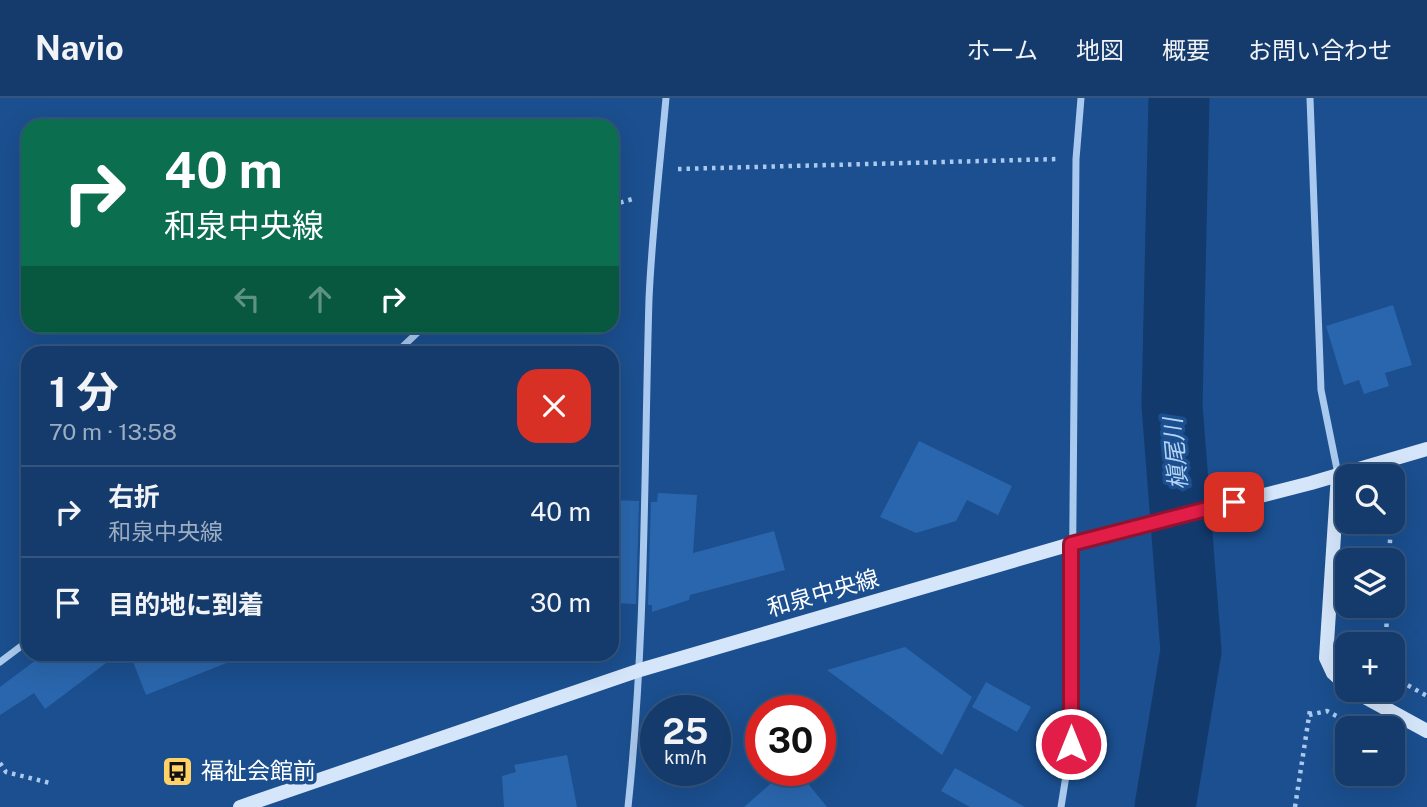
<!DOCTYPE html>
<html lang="ja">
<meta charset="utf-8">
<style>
body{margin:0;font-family:"Public Sans","Noto Sans JP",sans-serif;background:#1d4271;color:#f1f3f6;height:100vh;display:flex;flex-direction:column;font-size:26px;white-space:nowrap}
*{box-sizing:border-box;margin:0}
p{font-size:23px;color:#9dadc1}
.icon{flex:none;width:38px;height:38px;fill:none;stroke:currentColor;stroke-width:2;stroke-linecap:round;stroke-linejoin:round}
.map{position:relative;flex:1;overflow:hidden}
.side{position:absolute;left:21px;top:248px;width:598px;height:315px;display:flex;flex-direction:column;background:#143b6b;border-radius:21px;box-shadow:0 7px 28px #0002,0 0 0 2px #33557e}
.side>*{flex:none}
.guide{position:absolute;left:21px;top:21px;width:598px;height:214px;border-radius:21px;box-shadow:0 7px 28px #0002,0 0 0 2px #33557e;background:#0b6e4f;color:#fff;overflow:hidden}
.buttons{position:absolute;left:1335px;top:366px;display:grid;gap:14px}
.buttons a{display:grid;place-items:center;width:70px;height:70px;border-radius:14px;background:#143b6b;box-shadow:0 7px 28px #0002,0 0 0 2px #33557e;font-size:35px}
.speed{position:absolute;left:640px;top:597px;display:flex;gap:14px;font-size:35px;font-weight:700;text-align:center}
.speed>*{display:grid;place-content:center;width:91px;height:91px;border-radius:50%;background:#143b6b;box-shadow:0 7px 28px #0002,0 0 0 2px #33557e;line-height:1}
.speed small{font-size:18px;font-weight:400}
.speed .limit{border:10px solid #d22;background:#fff;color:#111}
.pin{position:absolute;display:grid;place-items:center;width:60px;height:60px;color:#fff;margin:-30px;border-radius:14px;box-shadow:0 4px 10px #0006}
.me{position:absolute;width:77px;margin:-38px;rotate:0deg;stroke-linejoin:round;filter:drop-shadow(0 0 5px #0008)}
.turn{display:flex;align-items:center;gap:24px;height:147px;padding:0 28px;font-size:32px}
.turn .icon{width:91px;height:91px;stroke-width:2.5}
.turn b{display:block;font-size:49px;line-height:60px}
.lanes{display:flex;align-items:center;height:66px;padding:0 28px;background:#0003;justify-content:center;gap:35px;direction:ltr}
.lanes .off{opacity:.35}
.round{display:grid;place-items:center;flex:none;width:74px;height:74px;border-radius:21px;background:#1d4271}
.summary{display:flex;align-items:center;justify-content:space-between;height:119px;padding:0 28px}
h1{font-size:42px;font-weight:700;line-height:52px}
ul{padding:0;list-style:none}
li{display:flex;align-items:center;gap:21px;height:91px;padding:0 28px;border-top:2px solid #33557e}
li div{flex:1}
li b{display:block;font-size:26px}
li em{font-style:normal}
header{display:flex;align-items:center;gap:42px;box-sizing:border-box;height:98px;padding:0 35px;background:#143b6b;border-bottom:2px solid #33557e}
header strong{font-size:33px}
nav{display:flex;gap:38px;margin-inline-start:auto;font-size:24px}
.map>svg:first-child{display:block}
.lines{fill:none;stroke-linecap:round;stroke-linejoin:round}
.river{stroke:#123a6d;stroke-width:61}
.building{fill:#2a66ad}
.path{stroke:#a9c9ee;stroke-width:4.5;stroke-dasharray:3.5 5;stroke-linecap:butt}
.street{stroke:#a9c9ee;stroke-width:7}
.secondary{stroke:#d6e6fa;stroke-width:14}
.route-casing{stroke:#92132f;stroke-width:18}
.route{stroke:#e11d48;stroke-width:12}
.labels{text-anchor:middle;stroke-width:7;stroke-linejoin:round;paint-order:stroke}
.street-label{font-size:23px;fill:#fff;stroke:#1b4f8f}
.poi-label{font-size:23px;fill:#fff;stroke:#1b4f8f;text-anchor:start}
.water-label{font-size:24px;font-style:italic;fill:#b5d3f5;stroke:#1b4f8f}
</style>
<header>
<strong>Navio</strong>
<nav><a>ホーム</a><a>地図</a><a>概要</a><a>お問い合わせ</a></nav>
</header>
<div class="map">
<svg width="1427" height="709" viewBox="0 0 1427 709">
<rect width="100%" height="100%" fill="#1b4f8f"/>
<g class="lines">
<path class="river" d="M 1165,709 L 1191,553 L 1172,307 L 1179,0"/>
</g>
<g class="building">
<path d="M 1393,207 L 1412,267 L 1385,275 L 1389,288 L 1364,296 L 1359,282 L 1344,287 L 1326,228 Z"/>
<path d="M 919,343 L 1012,388 L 998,417 L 967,402 L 956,423 L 916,435 L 880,419 Z"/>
<path d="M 658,395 L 697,397 L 693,455 L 774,433 L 785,472 L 690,497 L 689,502 L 652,514 L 652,507 L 648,507 L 651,404 L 657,404 Z"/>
<path d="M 612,402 L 639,403 L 636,506 L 612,505 Z"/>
<path d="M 905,549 L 972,599 L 942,657 L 827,572 Z"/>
<path d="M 44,556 L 118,556 L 45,611 L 34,595 L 0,617 L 0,589 Z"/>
<path d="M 130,556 L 244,556 L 244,558 L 146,597 Z"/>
<path d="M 986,584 L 1031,609 L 1017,634 L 972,609 Z"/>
<path d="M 567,657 L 577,709 L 504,709 L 502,678 L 516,674 L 514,667 Z"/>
<path d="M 955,670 L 1025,709 L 970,709 L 941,693 Z"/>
<path d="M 786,672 L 797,672 L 827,709 L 744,709 Z"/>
</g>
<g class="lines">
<g class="path">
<path d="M 678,71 L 1058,61"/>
<path d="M 612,107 L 636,100"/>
<path d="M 1389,462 L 1391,424"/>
<path d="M 1386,546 L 1387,508"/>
<path d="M 1393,579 L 1427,598"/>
<path d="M 1309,617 L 1327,613 L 1355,628 L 1358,623"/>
<path d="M 0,665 L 6,674 L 50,685"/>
<path d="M 1295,709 L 1310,612"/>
</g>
<g class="street">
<path d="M 1310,0 L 1321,292 L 1338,376"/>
<path d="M 395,256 L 417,235"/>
<path d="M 0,564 L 28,543"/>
<path d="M 628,709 C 646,540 644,371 649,201 C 652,134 660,67 666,0"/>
<path d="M 1061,709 L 1071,646 L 1076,61 L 1081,0"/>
</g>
<g class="secondary">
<path d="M 1338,376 L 1326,560 L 1333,575 L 1348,589"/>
<path d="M 1352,592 L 1427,633"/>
<path d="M 240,709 L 640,572 L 1071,446 L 1311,385 L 1427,351"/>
</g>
</g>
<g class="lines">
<defs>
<path id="route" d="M 1071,646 L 1071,446 L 1234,404"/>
</defs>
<use href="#route" class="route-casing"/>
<use href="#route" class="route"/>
</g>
<defs>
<symbol id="bus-square" viewBox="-11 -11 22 22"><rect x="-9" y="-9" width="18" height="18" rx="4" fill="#ffd166" stroke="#1b4f8f"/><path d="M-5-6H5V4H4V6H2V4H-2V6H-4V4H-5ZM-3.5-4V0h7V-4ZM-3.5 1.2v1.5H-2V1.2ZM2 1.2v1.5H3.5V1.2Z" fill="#111"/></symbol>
</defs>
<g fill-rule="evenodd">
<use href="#bus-square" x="160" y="656" width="35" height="35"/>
</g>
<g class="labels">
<g class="street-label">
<text transform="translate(823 495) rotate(-16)" y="8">和泉中央線</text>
</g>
<g class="poi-label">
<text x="201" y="681">福祉会館前</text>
</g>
<g class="water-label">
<text transform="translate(1176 356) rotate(-95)" y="8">槇尾川</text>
</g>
</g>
</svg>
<div class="buttons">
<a><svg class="icon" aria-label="search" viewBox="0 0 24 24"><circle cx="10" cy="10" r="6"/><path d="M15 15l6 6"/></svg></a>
<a><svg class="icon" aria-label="layers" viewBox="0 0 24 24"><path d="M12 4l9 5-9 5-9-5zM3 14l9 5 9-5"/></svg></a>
<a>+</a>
<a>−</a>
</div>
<div class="speed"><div>25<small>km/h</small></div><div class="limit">30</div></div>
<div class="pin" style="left:1234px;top:404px;background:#d93025"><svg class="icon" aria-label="arrive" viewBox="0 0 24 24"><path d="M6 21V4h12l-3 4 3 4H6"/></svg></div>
<svg class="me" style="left:1071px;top:646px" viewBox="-20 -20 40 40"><circle r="17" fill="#e11d48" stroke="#fff" stroke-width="3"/><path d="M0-11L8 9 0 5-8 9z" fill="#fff"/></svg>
<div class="guide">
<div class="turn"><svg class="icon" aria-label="right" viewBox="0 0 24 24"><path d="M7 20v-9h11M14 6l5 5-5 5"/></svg><div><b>40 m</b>和泉中央線</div></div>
<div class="lanes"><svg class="icon off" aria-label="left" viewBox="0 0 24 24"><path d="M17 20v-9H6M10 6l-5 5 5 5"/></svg><svg class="icon off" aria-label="ahead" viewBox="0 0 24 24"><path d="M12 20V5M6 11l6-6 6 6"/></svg><svg class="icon" aria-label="right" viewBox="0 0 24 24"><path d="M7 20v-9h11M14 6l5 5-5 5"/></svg></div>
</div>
<section class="side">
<div class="summary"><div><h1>1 分</h1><p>70 m · 13:58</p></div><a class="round" style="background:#d93025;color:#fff"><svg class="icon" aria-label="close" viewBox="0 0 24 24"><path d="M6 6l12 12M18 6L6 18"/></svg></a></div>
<ul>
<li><svg class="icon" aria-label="right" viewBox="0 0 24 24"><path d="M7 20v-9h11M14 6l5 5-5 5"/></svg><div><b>右折</b><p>和泉中央線</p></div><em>40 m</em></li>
<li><svg class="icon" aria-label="arrive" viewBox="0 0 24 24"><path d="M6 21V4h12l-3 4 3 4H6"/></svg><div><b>目的地に到着</b></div><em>30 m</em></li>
</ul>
</section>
</div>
